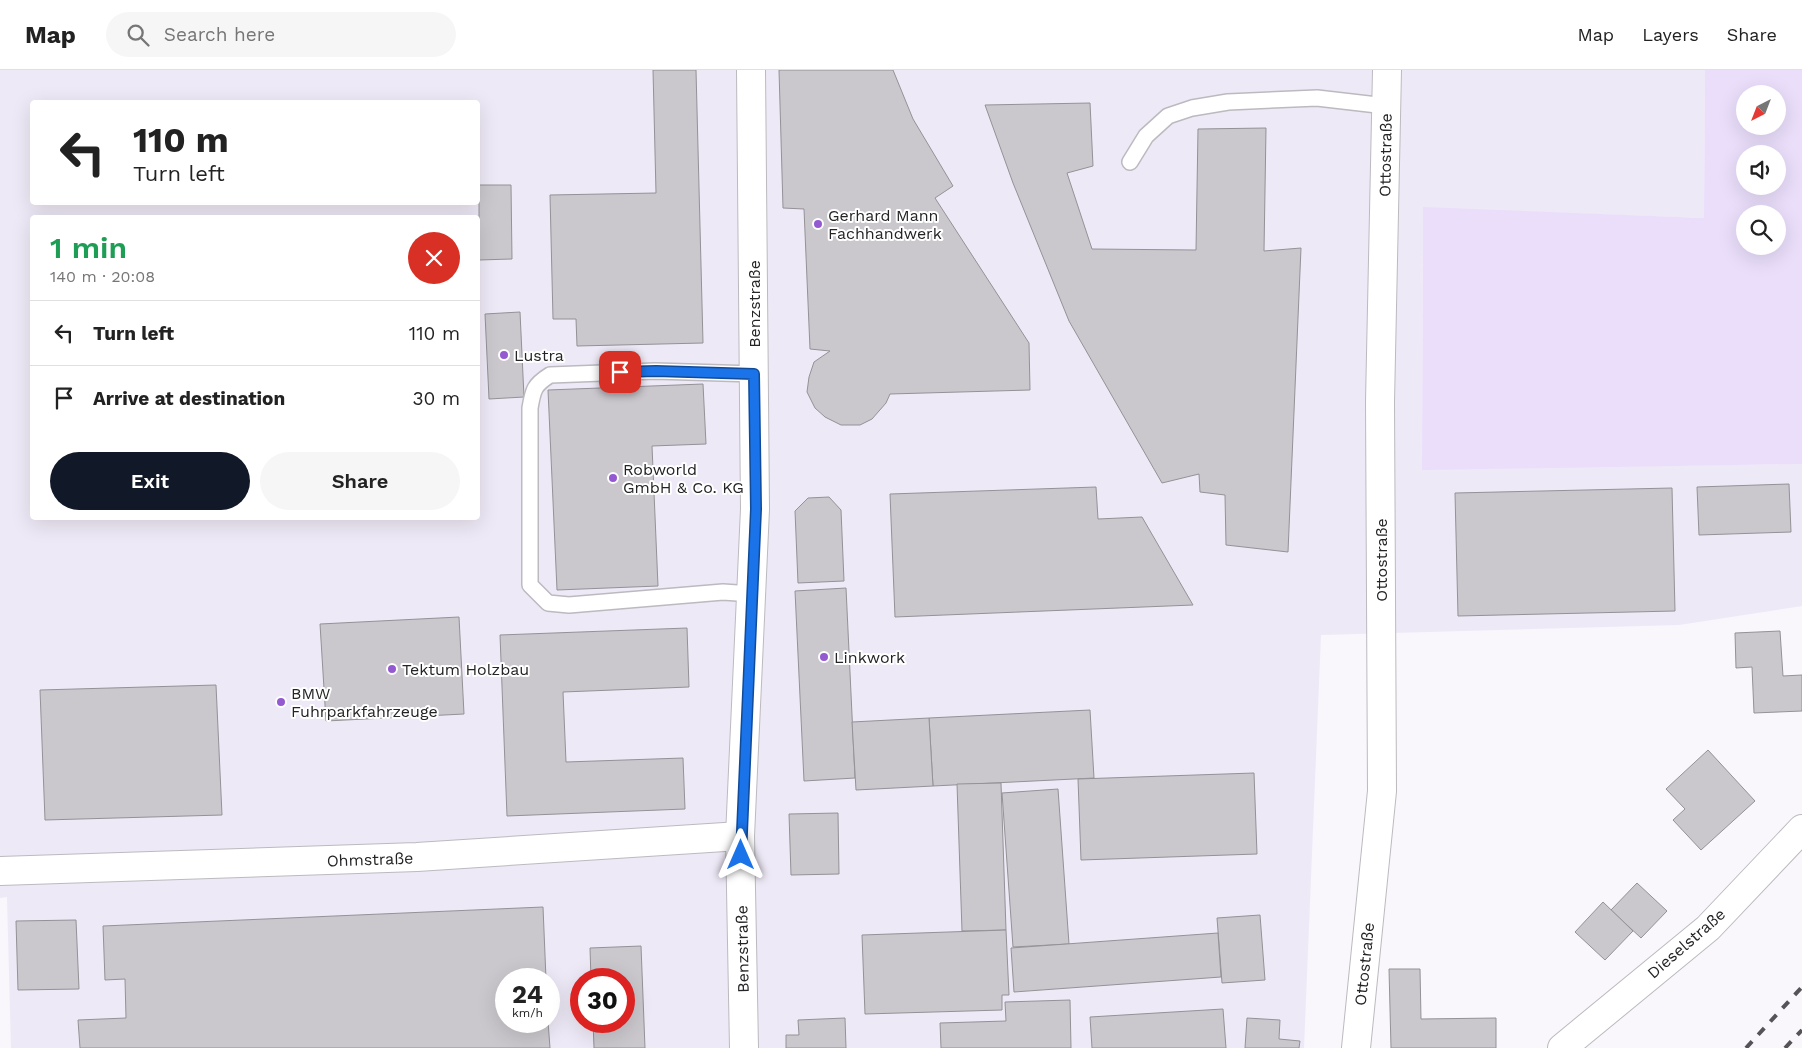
<!DOCTYPE html>
<meta charset="utf-8">
<style>
body{margin:0;font-family:"Work Sans",sans-serif;background:#f6f6f6;color:#222;height:100vh;display:flex;flex-direction:column;font-size:19px;white-space:nowrap}
*{box-sizing:border-box;margin:0}
p{font-size:16px;color:#767676}
.icon{flex:none;width:28px;height:28px;fill:none;stroke:currentColor;stroke-width:2;stroke-linecap:round;stroke-linejoin:round}
.map{position:relative;flex:1;overflow:hidden}
.panel{position:absolute;left:30px;top:145px;width:450px;height:305px;display:flex;flex-direction:column;background:#fff;border-radius:5px;box-shadow:0 5px 20px #0002}
.panel>*{flex:none}
.banner{position:absolute;left:30px;top:30px;width:450px;height:105px;border-radius:5px;box-shadow:0 5px 20px #0002;background:#fff;color:#222;overflow:hidden}
.needle{width:32px;rotate:222deg}
.fabs{position:absolute;left:1736px;top:15px;display:grid;gap:10px}
.fabs a{display:grid;place-items:center;width:50px;height:50px;border-radius:50%;background:#fff;box-shadow:0 5px 20px #0002;font-size:25px}
.speed{position:absolute;left:495px;top:898px;display:flex;gap:10px;font-size:25px;font-weight:700;text-align:center}
.speed>*{display:grid;place-content:center;width:65px;height:65px;border-radius:50%;background:#fff;box-shadow:0 5px 20px #0002;line-height:1}
.speed small{font-size:12px;font-weight:400}
.speed .limit{border:8px solid #d22;background:#fff;color:#111}
.pin{position:absolute;display:grid;place-items:center;width:42px;height:42px;color:#fff;margin:-21px;border-radius:10px;box-shadow:0 2px 8px #0006}
.me{position:absolute;width:55px;margin:-28px;rotate:0deg;stroke-linejoin:round;filter:drop-shadow(0 0 4px #0008)}
.turn{display:flex;align-items:center;gap:18px;height:105px;padding:0 20px;font-size:22px}
.turn .icon{width:65px;height:65px;stroke-width:2.5}
.turn b{display:block;font-size:35px;line-height:42px}
.round{display:grid;place-items:center;flex:none;width:52px;height:52px;border-radius:26px;background:#f6f6f6}
.headline{display:flex;align-items:center;justify-content:space-between;height:85px;padding:0 20px}
h1{font-size:30px;font-weight:600;line-height:38px;color:#1e9e55}
.cta{display:flex;gap:10px;margin-top:auto;padding:10px 20px}
.cta a{flex:1;height:58px;border-radius:30px;background:#111827;color:#fff;font-size:20px;font-weight:600;line-height:58px;text-align:center}
.cta a+a{background:#f6f6f6;color:#222}
ul{padding:0;list-style:none}
li{display:flex;align-items:center;gap:15px;height:65px;padding:0 20px;border-top:1px solid #e0e0e0}
li div{flex:1}
li b{display:block;font-size:19px}
li em{font-style:normal}
header{display:flex;align-items:center;gap:30px;box-sizing:border-box;height:70px;padding:0 25px;background:#fff;border-bottom:1px solid #e0e0e0}
header strong{font-size:24px}
nav{display:flex;gap:28px;margin-inline-start:auto;font-size:18px}
.search{width:350px;height:45px;background:#f6f6f6;display:flex;align-items:center;gap:12px;box-sizing:border-box;padding:0 18px;border-radius:28px;color:#767676;font-size:19px}
.map>svg:first-child{display:block}
.built{fill:#eee9f6;fill-rule:evenodd}
.green{fill:#eadefb;fill-rule:evenodd}
.building{fill:#cac7cd;stroke:#949297}
.lines{fill:none;stroke-linecap:round;stroke-linejoin:round}
.service-casing{stroke:#bcbabf;stroke-width:18}
.minor-casing{stroke:#bcbabf;stroke-width:30}
.service{stroke:#fff;stroke-width:15}
.minor{stroke:#fff;stroke-width:28}
.rail{stroke:#555356;stroke-width:4;stroke-dasharray:9 9;stroke-linecap:butt}
.route-casing{stroke:#114b97;stroke-width:12}
.route{stroke:#1a73e8;stroke-width:9}
.poi-dot{fill:#9459d0;stroke:#fff;stroke-width:2}
.labels{text-anchor:middle;stroke-width:4;stroke-linejoin:round;paint-order:stroke}
.street-label{font-size:16px;fill:#242325;stroke:#fff}
.poi-label{font-size:16px;fill:#242325;stroke:#fff;text-anchor:start}
</style>
<header>
<strong>Map</strong>
<div class="search"><svg class="icon" aria-label="search" viewBox="0 0 24 24"><circle cx="10" cy="10" r="6"/><path d="M15 15l6 6"/></svg>Search here</div>
<nav><a>Map</a><a>Layers</a><a>Share</a></nav>
</header>
<div class="map">
<svg width="1802" height="978" viewBox="0 0 1802 978">
<rect width="100%" height="100%" fill="#f9f6fc"/>
<path class="built" d="M 0,0 L 1705,0 L 1704,148 L 1423,138 L 1422,399 L 1802,394 L 1802,536 L 1679,555 L 1321,565 L 1304,978 L 11,978 L 7,827 L 0,828 ZM 32,32 L 478,32 L 478,132 L 32,132 ZM 32,148 L 478,148 L 478,448 L 32,448 ZM 506,909 L 549,909 L 549,951 L 506,951 ZM 581,909 L 624,909 L 624,951 L 581,951 Z"/>
<path class="green" d="M 1705,0 L 1802,0 L 1802,394 L 1422,400 L 1423,137 L 1704,148 ZM 1745,24 L 1778,24 L 1778,56 L 1745,56 ZM 1745,84 L 1778,84 L 1778,116 L 1745,116 ZM 1745,144 L 1778,144 L 1778,176 L 1745,176 Z"/>
<g class="building">
<path d="M 653,0 L 696,0 L 703,273 L 577,276 L 576,249 L 553,249 L 550,125 L 656,123 Z"/>
<path d="M 779,0 L 893,0 L 913,49 L 953,116 L 935,128 L 1029,273 L 1030,320 L 890,324 L 886,333 L 872,349 L 860,355 L 841,355 L 825,347 L 815,338 L 807,322 L 809,307 L 814,292 L 830,281 L 810,279 L 804,139 L 783,138 Z"/>
<path d="M 1090,33 L 1093,96 L 1067,103 L 1092,179 L 1196,180 L 1198,59 L 1266,58 L 1264,181 L 1301,178 L 1288,482 L 1226,475 L 1225,425 L 1200,422 L 1199,404 L 1162,413 L 1069,251 L 1013,113 L 985,35 Z"/>
<path d="M 479,115 L 511,115 L 512,189 L 479,190 Z"/>
<path d="M 520,242 L 524,327 L 489,329 L 485,244 Z"/>
<path d="M 703,314 L 706,374 L 652,376 L 658,516 L 557,520 L 548,320 Z"/>
<path d="M 1789,414 L 1791,462 L 1699,465 L 1697,417 Z"/>
<path d="M 1096,417 L 1098,449 L 1142,447 L 1193,535 L 895,547 L 890,424 Z"/>
<path d="M 1672,418 L 1675,541 L 1458,546 L 1455,423 Z"/>
<path d="M 829,427 L 841,440 L 844,511 L 798,513 L 795,441 L 808,428 Z"/>
<path d="M 846,518 L 855,708 L 804,711 L 795,521 Z"/>
<path d="M 459,547 L 464,644 L 326,651 L 320,554 Z"/>
<path d="M 687,558 L 689,617 L 563,622 L 566,692 L 683,688 L 685,739 L 507,746 L 500,565 Z"/>
<path d="M 1780,561 L 1783,606 L 1802,605 L 1802,641 L 1754,643 L 1752,597 L 1736,598 L 1735,563 Z"/>
<path d="M 216,615 L 222,745 L 45,750 L 40,620 Z"/>
<path d="M 1090,640 L 1094,708 L 933,716 L 929,648 Z"/>
<path d="M 929,648 L 933,716 L 856,720 L 852,652 Z"/>
<path d="M 1708,680 L 1755,731 L 1701,780 L 1673,750 L 1685,739 L 1666,719 Z"/>
<path d="M 1254,703 L 1257,784 L 1081,790 L 1078,709 Z"/>
<path d="M 1001,713 L 1006,860 L 962,861 L 957,714 Z"/>
<path d="M 1058,719 L 1069,874 L 1013,877 L 1002,723 Z"/>
<path d="M 838,743 L 839,804 L 791,805 L 789,744 Z"/>
<path d="M 1637,813 L 1667,841 L 1641,868 L 1611,840 Z"/>
<path d="M 1603,832 L 1633,861 L 1605,890 L 1575,862 Z"/>
<path d="M 543,837 L 546,909 L 506,909 L 506,951 L 548,951 L 550,978 L 80,978 L 78,950 L 126,948 L 125,909 L 105,910 L 103,856 Z"/>
<path d="M 1260,845 L 1265,910 L 1222,913 L 1217,848 Z"/>
<path d="M 76,850 L 79,919 L 18,920 L 16,851 Z"/>
<path d="M 1006,860 L 1009,925 L 1002,925 L 1002,940 L 865,944 L 862,865 Z"/>
<path d="M 1218,863 L 1221,907 L 1014,922 L 1011,878 Z"/>
<path d="M 641,876 L 645,978 L 594,978 L 593,951 L 624,951 L 624,909 L 591,909 L 590,878 Z"/>
<path d="M 1389,899 L 1420,899 L 1421,949 L 1496,948 L 1496,978 L 1391,978 Z"/>
<path d="M 1070,930 L 1071,978 L 941,978 L 940,953 L 1006,951 L 1005,932 Z"/>
<path d="M 1223,939 L 1226,978 L 1092,978 L 1090,947 Z"/>
<path d="M 845,948 L 846,978 L 786,978 L 786,965 L 799,965 L 798,950 Z"/>
<path d="M 1247,948 L 1280,950 L 1279,969 L 1300,971 L 1299,978 L 1245,978 Z"/>
</g>
<g class="lines">
<defs>
<g id="service">
<path d="M 1130,92 L 1146,66 L 1168,46 L 1192,38 L 1228,32 L 1317,28 L 1386,36"/>
<path d="M 752,524 L 723,522 L 569,535 L 548,533 L 530,515 L 530,338 C 533,320 534,315 550,305 L 655,301 L 755,304"/>
</g>
<g id="minor">
<path d="M 0,801 L 417,787 L 740,766"/>
<path d="M 744,978 L 740,766 L 755,439 L 751,0"/>
<path d="M 1356,978 L 1382,721 L 1380,332 L 1387,0"/>
<path d="M 1562,978 L 1708,858 L 1802,759"/>
</g>
</defs>
<use href="#service" class="service-casing"/>
<use href="#minor" class="minor-casing"/>
<use href="#service" class="service"/>
<use href="#minor" class="minor"/>
<g class="rail">
<path d="M 1746,978 L 1802,917"/>
<path d="M 1785,978 L 1802,960"/>
</g>
</g>
<g class="lines">
<defs>
<path id="route" d="M 620,302 L 656,301 L 754,304 L 756,439 L 741,785"/>
</defs>
<use href="#route" class="route-casing"/>
<use href="#route" class="route"/>
</g>
<g class="poi-dot">
<circle cx="818" cy="154" r="5"/>
<circle cx="504" cy="285" r="5"/>
<circle cx="613" cy="408" r="5"/>
<circle cx="824" cy="587" r="5"/>
<circle cx="392" cy="599" r="5"/>
<circle cx="281" cy="632" r="5"/>
</g>
<g class="labels">
<g class="street-label">
<text transform="translate(1385 85) rotate(-89)" y="6">Ottostraße</text>
<text transform="translate(754 234) rotate(-90)" y="6">Benzstraße</text>
<text transform="translate(1381 490) rotate(-90)" y="6">Ottostraße</text>
<text transform="translate(370 789) rotate(-2)" y="6">Ohmstraße</text>
<text transform="translate(1686 873) rotate(-41)" y="6">Dieselstraße</text>
<text transform="translate(742 879) rotate(-91)" y="6">Benzstraße</text>
<text transform="translate(1364 894) rotate(-84)" y="6">Ottostraße</text>
</g>
<g class="poi-label">
<text x="828" y="151">Gerhard Mann<tspan x="828" dy="18">Fachhandwerk</tspan></text>
<text x="514" y="291">Lustra</text>
<text x="623" y="405">Robworld<tspan x="623" dy="18">GmbH &amp; Co. KG</tspan></text>
<text x="834" y="593">Linkwork</text>
<text x="402" y="605">Tektum Holzbau</text>
<text x="291" y="629">BMW<tspan x="291" dy="18">Fuhrparkfahrzeuge</tspan></text>
</g>
</g>
</svg>
<div class="fabs">
<a><svg class="needle" viewBox="-14 -14 28 28"><path d="M0-13l5 13h-10z" fill="#e53935"/><path d="M0 13l5-13h-10z" fill="#767676"/></svg></a>
<a><svg class="icon" aria-label="sound" viewBox="0 0 24 24"><path d="M4 9h4l5-4v14l-5-4H4zM17 9q2 3 0 6"/></svg></a>
<a><svg class="icon" aria-label="search" viewBox="0 0 24 24"><circle cx="10" cy="10" r="6"/><path d="M15 15l6 6"/></svg></a>
</div>
<div class="speed"><div>24<small>km/h</small></div><div class="limit">30</div></div>
<div class="pin" style="left:620px;top:302px;background:#d93025"><svg class="icon" aria-label="arrive" viewBox="0 0 24 24"><path d="M6 21V4h12l-3 4 3 4H6"/></svg></div>
<svg class="me" style="left:741px;top:785px" viewBox="-20 -20 40 40"><path d="M0-17L14 15 0 8-14 15z" fill="#1a73e8" stroke="#fff" stroke-width="4"/></svg>
<div class="banner">
<div class="turn"><svg class="icon" aria-label="left" viewBox="0 0 24 24"><path d="M17 20v-9H6M10 6l-5 5 5 5"/></svg><div><b>110 m</b>Turn left</div></div>
</div>
<section class="panel">
<div class="headline"><div><h1>1 min</h1><p>140 m · 20:08</p></div><a class="round" style="background:#d93025;color:#fff"><svg class="icon" aria-label="close" viewBox="0 0 24 24"><path d="M6 6l12 12M18 6L6 18"/></svg></a></div>
<ul>
<li><svg class="icon" aria-label="left" viewBox="0 0 24 24"><path d="M17 20v-9H6M10 6l-5 5 5 5"/></svg><div><b>Turn left</b></div><em>110 m</em></li>
<li><svg class="icon" aria-label="arrive" viewBox="0 0 24 24"><path d="M6 21V4h12l-3 4 3 4H6"/></svg><div><b>Arrive at destination</b></div><em>30 m</em></li>
</ul>
<div class="cta"><a>Exit</a><a>Share</a></div>
</section>
</div>
